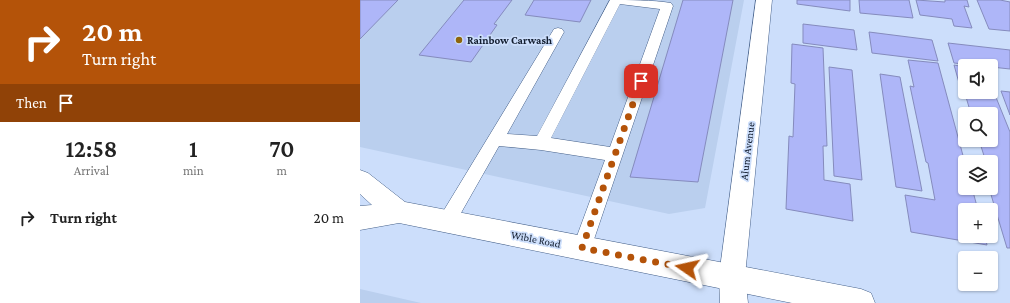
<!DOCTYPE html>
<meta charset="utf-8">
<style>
body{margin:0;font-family:"Crimson Pro",serif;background:#f6f6f6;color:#222;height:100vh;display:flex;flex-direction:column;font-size:15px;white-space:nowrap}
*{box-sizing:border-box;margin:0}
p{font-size:13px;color:#767676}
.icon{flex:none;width:22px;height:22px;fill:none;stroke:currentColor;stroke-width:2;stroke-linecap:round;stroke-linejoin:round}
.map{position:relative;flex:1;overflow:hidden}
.drawer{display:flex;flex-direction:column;background:#fff;width:360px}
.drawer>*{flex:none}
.banner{background:#b45309;color:#fff;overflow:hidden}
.tools{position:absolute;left:598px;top:59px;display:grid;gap:8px}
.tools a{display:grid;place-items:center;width:40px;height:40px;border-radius:4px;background:#fff;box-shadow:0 1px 3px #0004;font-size:20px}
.pin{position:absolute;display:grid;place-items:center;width:34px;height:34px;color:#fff;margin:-17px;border-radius:8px;box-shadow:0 2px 6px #0006}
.me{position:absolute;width:44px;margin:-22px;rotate:281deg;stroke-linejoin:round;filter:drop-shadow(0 0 3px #0008)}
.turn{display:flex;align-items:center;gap:14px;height:84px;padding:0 16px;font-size:18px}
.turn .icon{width:52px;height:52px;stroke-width:2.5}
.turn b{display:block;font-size:28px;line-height:34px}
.then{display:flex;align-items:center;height:38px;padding:0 16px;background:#0003;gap:8px;font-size:15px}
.eta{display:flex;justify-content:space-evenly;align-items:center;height:68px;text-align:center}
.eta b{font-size:24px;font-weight:600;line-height:28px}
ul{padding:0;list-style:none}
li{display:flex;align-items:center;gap:12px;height:56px;padding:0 16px}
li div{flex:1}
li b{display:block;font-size:15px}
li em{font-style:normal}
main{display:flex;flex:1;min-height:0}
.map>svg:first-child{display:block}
.built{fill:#bacfee}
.building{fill:#aeb6f8;stroke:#858bbd}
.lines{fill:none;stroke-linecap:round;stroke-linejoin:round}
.lane-casing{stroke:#456089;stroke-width:1}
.street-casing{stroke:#456089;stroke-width:1}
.secondary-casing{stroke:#456089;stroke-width:1}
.lane{fill:#fff;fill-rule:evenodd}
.street{fill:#fff;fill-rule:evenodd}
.secondary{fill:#fff;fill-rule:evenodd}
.route{stroke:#b45309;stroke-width:7;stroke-dasharray:0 12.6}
.poi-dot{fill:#8f650b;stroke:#ccdefb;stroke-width:1.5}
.labels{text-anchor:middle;stroke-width:3.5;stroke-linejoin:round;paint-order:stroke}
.poi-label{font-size:11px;font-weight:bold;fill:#131e30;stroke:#ccdefb;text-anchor:start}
.street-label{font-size:11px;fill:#131e30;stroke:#ccdefb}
</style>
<main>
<section class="drawer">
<div class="banner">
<div class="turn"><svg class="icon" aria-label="right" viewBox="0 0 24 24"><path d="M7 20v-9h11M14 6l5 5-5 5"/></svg><div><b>20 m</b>Turn right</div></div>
<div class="then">Then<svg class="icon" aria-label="arrive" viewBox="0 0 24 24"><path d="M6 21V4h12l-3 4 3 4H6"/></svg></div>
</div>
<div class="eta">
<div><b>12:58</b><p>Arrival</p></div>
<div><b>1</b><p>min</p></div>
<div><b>70</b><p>m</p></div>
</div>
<ul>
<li><svg class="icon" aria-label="right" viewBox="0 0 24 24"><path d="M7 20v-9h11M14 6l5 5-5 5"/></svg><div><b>Turn right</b></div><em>20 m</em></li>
</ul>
</section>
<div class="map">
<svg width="650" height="303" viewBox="0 0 650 303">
<rect width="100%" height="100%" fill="#ccdefb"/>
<g class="built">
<path d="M 0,0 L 384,0 L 345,208 L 309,214 L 0,147 Z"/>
<path d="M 0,289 L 61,303 L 0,303 Z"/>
</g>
<g class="building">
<path d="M 0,0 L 38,0 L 0,39 Z"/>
<path d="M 104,0 L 152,0 L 134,24 L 137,25 L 111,62 L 59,55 Z"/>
<path d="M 174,0 L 231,0 L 220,22 L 165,15 Z"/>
<path d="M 323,0 L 373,0 L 338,182 L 270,177 Z"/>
<path d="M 437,0 L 490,0 L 490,11 L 437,4 Z"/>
<path d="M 499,0 L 549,0 L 553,18 L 500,13 Z"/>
<path d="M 556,0 L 585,2 L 585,0 L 607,0 L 609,7 L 604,6 L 612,28 L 594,26 L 592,19 L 560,15 Z"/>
<path d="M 617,0 L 640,0 L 650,2 L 650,31 L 629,29 Z"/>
<path d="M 443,24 L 494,30 L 497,50 L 443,43 Z"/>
<path d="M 509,32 L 572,40 L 578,61 L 512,53 Z"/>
<path d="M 588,43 L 650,50 L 650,69 L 594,63 Z"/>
<path d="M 432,44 L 463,48 L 467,146 L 463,146 L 464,180 L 490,184 L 493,221 L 426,209 L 429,136 L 433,137 L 435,84 L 431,83 Z"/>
<path d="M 548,60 L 578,63 L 605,163 L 605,188 L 612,188 L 618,210 L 605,210 L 605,236 L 625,236 L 627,245 L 551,232 L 545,195 L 575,200 L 568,163 L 566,162 L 550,86 L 554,87 Z"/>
<path d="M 594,65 L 605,67 L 605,92 L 631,92 L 631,85 L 650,132 L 650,248 L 647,248 L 629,188 L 631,188 L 631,162 L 626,162 L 619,140 L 631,140 L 631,114 L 611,114 L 606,97 L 603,97 Z"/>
<path d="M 469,67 L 492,70 L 502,180 L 474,176 Z"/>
<path d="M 520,74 L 540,77 L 562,191 L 536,187 Z"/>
<path d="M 641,91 L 650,92 L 650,115 Z"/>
</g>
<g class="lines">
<defs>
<path id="lane" d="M 250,0 C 270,0 292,0 311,3 L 313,6 L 229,254 L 222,256 L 215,254 L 213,247 L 245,160 L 181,150 L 139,146 L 93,227 L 87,230 L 81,227 L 78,221 L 81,215 L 194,29 L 198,28 L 202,29 L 204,32 L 147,134 L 177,136 ZM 260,4 L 300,9 L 250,147 L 191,138 Z"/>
<path id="street" d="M 396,0 L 412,0 L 385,276 L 388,303 L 360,303 L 359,276 Z"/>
<path id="secondary" d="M 0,170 L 8,173 L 45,202 L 501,289 L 511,293 L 515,303 L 432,303 L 39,223 L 0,230 L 0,206 L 12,205 L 0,194 Z"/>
</defs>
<use href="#lane" class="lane-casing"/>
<use href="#street" class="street-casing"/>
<use href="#secondary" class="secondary-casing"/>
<use href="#lane" class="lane"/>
<use href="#street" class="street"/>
<use href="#secondary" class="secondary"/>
</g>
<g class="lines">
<path class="route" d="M 281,81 L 222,248 L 327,268"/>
</g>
<circle class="poi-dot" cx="99" cy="40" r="4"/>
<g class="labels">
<g class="poi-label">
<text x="107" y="44">Rainbow Carwash</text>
</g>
<g class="street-label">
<text transform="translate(387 151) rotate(-83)" y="4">Alum Avenue</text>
<text transform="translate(176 239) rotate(11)" y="4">Wible Road</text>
</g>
</g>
</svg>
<div class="tools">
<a><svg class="icon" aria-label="sound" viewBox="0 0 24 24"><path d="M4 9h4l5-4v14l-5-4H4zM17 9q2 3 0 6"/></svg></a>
<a><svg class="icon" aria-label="search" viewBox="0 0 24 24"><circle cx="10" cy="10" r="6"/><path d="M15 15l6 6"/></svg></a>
<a><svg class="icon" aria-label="layers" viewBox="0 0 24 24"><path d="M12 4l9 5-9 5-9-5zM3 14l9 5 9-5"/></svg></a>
<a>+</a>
<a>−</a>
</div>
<div class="pin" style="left:281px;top:81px;background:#d93025"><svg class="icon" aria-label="arrive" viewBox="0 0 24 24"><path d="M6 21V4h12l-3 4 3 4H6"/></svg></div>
<svg class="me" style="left:327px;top:268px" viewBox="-20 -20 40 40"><path d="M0-17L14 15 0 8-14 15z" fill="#b45309" stroke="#fff" stroke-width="4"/></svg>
</div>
</main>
